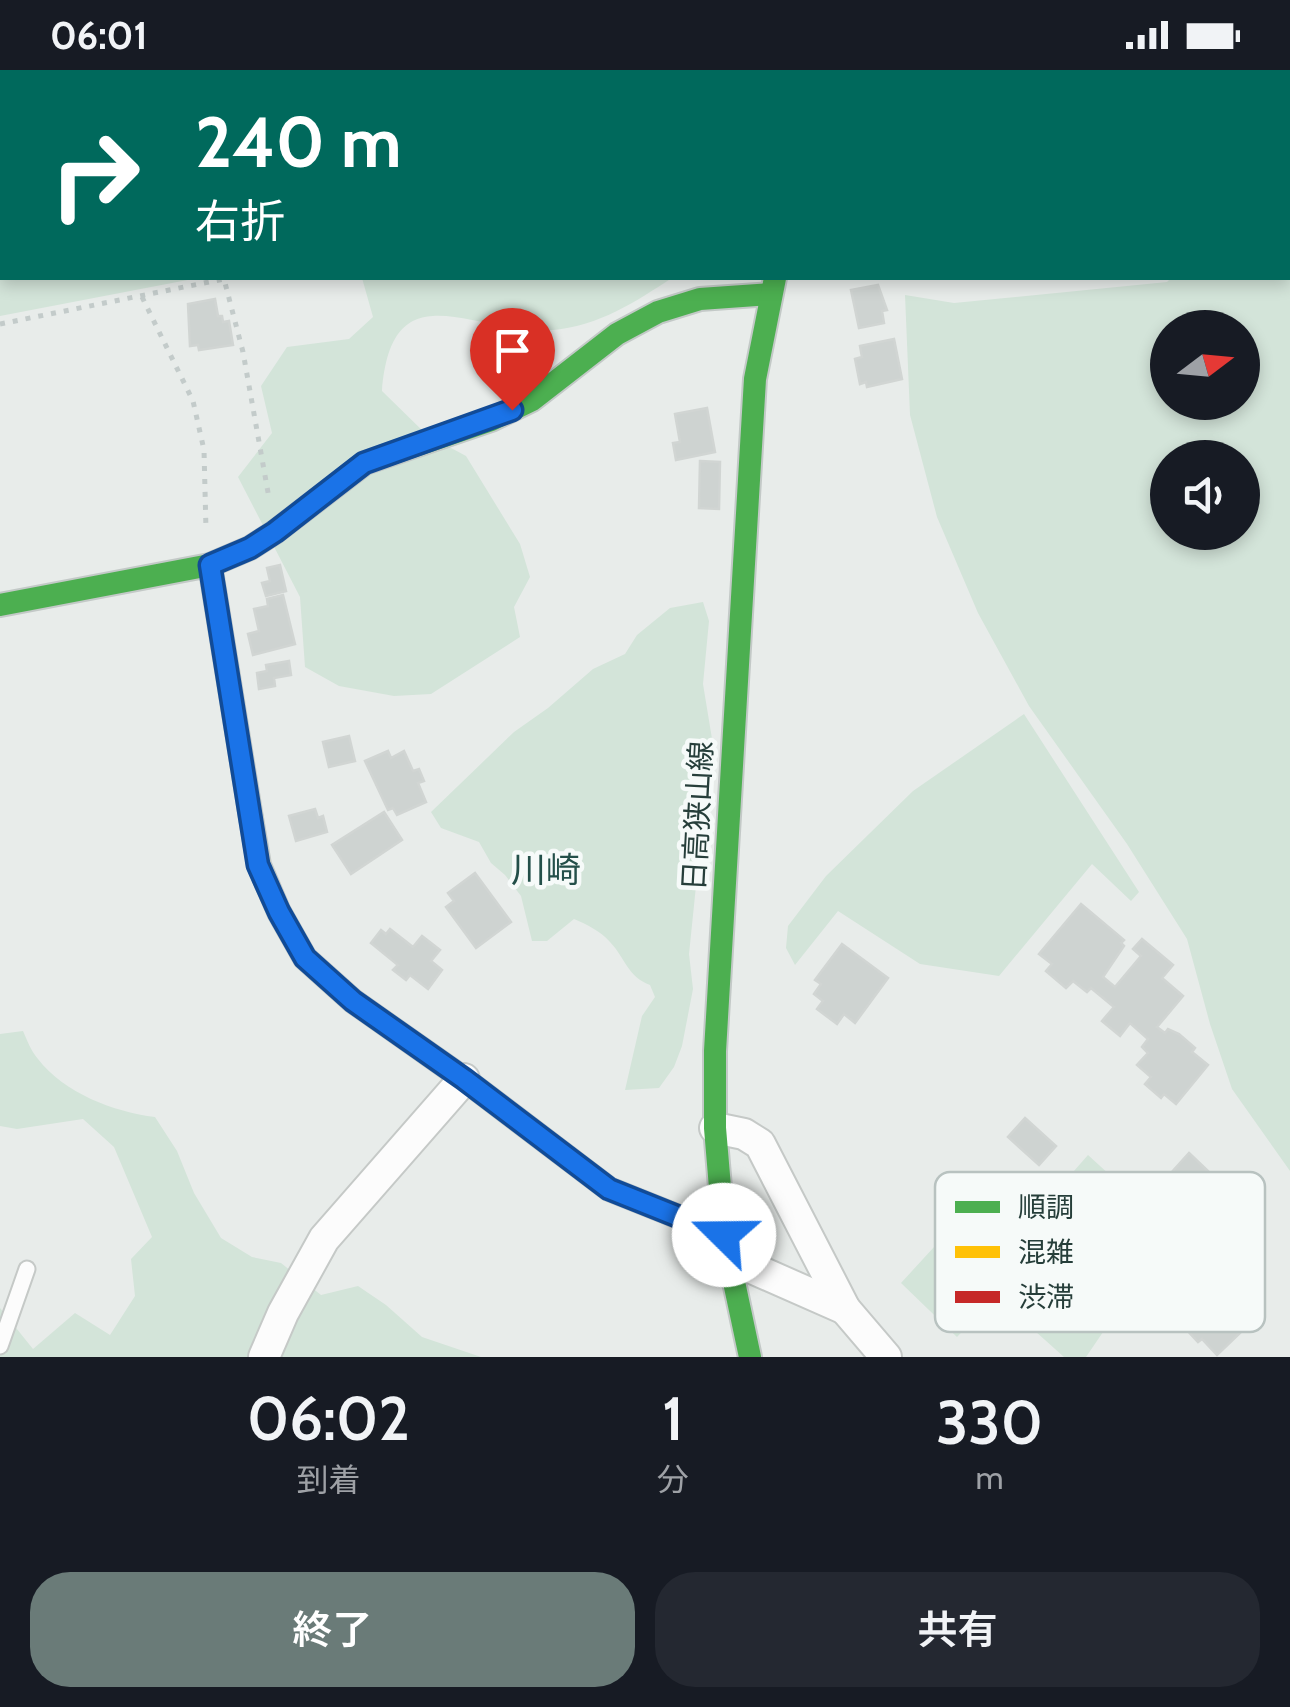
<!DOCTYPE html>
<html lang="ja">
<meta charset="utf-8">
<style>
body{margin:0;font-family:Cabin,"Noto Sans JP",sans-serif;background:#242831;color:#f1f3f6;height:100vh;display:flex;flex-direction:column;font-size:38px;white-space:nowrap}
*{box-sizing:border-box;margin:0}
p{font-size:32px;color:#9ea1a6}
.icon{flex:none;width:55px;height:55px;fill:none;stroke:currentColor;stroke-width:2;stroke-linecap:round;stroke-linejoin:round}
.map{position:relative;height:1287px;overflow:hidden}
.panel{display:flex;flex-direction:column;background:#171b24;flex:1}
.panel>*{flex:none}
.guide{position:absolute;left:0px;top:0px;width:1290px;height:210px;box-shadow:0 5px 15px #0003;background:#00695c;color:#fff;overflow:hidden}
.needle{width:65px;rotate:74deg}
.controls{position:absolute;left:1150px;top:240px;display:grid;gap:20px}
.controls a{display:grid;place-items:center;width:110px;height:110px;border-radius:50%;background:#171b24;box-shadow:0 5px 15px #0003;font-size:50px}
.pin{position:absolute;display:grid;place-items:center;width:85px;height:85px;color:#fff;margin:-102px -42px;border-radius:50% 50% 50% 0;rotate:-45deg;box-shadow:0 0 10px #0007}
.pin .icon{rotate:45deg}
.me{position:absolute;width:110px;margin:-55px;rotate:292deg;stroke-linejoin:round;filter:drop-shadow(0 0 8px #0008)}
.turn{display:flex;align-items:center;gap:35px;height:210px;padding:0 30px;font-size:45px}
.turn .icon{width:130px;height:130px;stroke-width:2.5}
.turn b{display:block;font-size:70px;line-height:85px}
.eta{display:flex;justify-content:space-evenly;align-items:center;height:170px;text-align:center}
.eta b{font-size:60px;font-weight:600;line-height:70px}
.button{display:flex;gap:20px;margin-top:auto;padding:20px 30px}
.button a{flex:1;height:115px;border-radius:40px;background:#6a7b78;color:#fff;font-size:40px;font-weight:600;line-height:115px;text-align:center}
.button a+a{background:#242831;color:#f1f3f6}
.status{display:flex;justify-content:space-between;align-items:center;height:70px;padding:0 50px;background:#171b24;direction:ltr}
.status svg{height:28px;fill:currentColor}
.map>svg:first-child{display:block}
.green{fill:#d3e4d9;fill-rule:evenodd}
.building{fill:#ced3d1;stroke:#d1d5d3;stroke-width:2.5}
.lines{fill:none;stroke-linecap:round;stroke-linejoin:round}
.lane-casing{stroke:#c5c9c7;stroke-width:19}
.street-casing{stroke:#c5c9c7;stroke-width:34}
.fast-casing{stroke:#c3c9c7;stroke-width:26}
.slow-casing{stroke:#c3c9c7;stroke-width:26}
.jam-casing{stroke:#c3c9c7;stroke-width:26}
.path{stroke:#c3cbca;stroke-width:5;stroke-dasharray:5 8;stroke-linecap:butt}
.lane{stroke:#fcfcfc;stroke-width:15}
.street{stroke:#fcfcfc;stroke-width:30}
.fast{stroke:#4caf50;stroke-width:22}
.slow{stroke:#ffc107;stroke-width:22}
.jam{stroke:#c62828;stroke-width:22}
.route-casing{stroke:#114b97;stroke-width:25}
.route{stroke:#1a73e8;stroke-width:18}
.labels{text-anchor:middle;stroke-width:9;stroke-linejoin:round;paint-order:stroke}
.street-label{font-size:30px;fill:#263e3a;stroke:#f6faf9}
.quarter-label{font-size:35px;fill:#234f49;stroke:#f6faf9}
.key{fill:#f6faf9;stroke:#b8c2c0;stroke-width:2.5}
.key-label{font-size:28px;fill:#263e3a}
</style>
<div class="status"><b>06:01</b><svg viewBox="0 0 49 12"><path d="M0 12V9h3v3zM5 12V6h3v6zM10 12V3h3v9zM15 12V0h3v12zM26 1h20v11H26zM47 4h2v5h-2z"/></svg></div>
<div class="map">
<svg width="1290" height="1287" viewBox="0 0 1290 1287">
<rect width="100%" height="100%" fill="#e8ecea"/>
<g class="green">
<path d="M 0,0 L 797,0 L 2,2 L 2,208 L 198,208 L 0,246 Z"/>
<path d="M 1234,0 L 1290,0 L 1290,1101 L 1232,1019 L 1210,954 L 1187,869 L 1127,774 L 1029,636 L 978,543 L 937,447 L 910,345 L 905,225 L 954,233 L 1167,212 L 1171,208 L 1288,208 L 1288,2 ZM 1168,258 L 1242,258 L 1242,332 L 1168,332 ZM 1168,388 L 1242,388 L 1242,462 L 1168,462 Z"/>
<path d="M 362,208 L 672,208 C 635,232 599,256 553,260 C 474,266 392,196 382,321 L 427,365 L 466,386 L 520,474 L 530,507 L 514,537 L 520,567 L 431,624 L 394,626 L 339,616 L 305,597 L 300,527 L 238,407 L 272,363 L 261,316 L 287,277 L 349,269 L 373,247 Z"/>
<path d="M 703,532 L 709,551 L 703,614 L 714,681 L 698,732 L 700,768 L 694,801 L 696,816 L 689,884 L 693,919 L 682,976 L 674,997 L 659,1018 L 625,1020 L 642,946 L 655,927 L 650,915 C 627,906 626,889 610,872 C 600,861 588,855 574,849 L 547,871 L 532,871 L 521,826 L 505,805 L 491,793 L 479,772 L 441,758 L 431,742 L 514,662 L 548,638 L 593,599 L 625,584 L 637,565 L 670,538 Z"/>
<path d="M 1024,644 L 1139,822 L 1131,831 L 1092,794 L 999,906 L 920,894 L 838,841 L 795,895 L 786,878 L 788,856 L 826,806 L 913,721 Z"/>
<path d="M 23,961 C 27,970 31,981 38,989 C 64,1023 114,1042 155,1047 L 177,1081 L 194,1123 L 221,1168 L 252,1187 L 281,1193 L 321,1225 L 358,1216 L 386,1235 L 422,1267 L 481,1287 L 0,1287 L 0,1238 L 33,1279 L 75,1243 L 110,1265 L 135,1226 L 131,1189 L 152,1167 L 114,1077 L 83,1049 L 17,1059 L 0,1056 L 0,964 Z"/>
<path d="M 1088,1085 L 1180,1169 L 1131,1221 L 1086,1287 L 1064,1287 L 996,1226 L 957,1267 L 901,1213 L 990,1116 L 1030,1151 Z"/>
</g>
<g class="building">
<path d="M 878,215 L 887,240 L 882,241 L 884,253 L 859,258 L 851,220 Z"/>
<path d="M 215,229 L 218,246 L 222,246 L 223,252 L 229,251 L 233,275 L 199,280 L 198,275 L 190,276 L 188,234 Z"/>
<path d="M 894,269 L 902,309 L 867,317 L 866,312 L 860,314 L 855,289 L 862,287 L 860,276 Z"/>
<path d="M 707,338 L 715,382 L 676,390 L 673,373 L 680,372 L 675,344 Z"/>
<path d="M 700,391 L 720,392 L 719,439 L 699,438 Z"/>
<path d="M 280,495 L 286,521 L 266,526 L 262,513 L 270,511 L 267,498 Z"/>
<path d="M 283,525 L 295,574 L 253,585 L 248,564 L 259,561 L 254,539 L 268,536 L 267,529 Z"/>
<path d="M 289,591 L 291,605 L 274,608 L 275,616 L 259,619 L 257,603 L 267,601 L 266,595 Z"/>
<path d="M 349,666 L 355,691 L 329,697 L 323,672 Z"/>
<path d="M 388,681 L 391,688 L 404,681 L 413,701 L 419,699 L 424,711 L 418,713 L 426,732 L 397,745 L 393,738 L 388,740 L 365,691 Z"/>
<path d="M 315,739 L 318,748 L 323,746 L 327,762 L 296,771 L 289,746 Z"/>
<path d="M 384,742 L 402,770 L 351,804 L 332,775 Z"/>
<path d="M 475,803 L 511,852 L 476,878 L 446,837 L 454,831 L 448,823 Z"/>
<path d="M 1081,834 L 1124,870 L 1121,873 L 1124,876 L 1103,907 L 1115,917 L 1141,886 L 1133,879 L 1142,869 L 1173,895 L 1162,908 L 1183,926 L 1157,957 L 1165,963 L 1168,959 L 1179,964 L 1195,978 L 1192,982 L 1208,995 L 1176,1034 L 1164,1024 L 1161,1028 L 1145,1014 L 1151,1007 L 1137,995 L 1148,983 L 1142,977 L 1148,969 L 1130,953 L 1120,966 L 1102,951 L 1114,937 L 1091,918 L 1087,922 L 1073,911 L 1066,918 L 1046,901 L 1052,894 L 1039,884 Z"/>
<path d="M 390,859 L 413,877 L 422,866 L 440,880 L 431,891 L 442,900 L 428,919 L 410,905 L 406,910 L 393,900 L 398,895 L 371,873 L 381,860 L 386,864 Z"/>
<path d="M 842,874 L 888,908 L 855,953 L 844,944 L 837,954 L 817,939 L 823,931 L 814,924 L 821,914 L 815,910 Z"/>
<path d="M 1025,1048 L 1056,1076 L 1039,1095 L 1008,1067 Z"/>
<path d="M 1189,1083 L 1208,1101 L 1196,1114 L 1199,1116 L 1174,1143 L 1153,1123 Z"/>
<path d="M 1201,1221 L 1240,1263 L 1217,1285 L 1202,1269 L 1198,1272 L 1174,1246 Z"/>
</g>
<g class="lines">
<defs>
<path id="lane" d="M 0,1276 L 27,1199"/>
<g id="street">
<path d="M 715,1058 L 744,1064 L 760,1074 L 845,1239 L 886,1287"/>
<path d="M 727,1187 L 845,1239"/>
<path d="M 264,1287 L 283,1243 L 324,1169 L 464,1009"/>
</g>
<g id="fast">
<path d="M 0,535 L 210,495 L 250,478 L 275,462 L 365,393 L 491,350 L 532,330 L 617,264 L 658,242 L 700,229 L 770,224"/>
<path d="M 251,748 L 259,795 L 279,842 L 305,888 L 353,931 L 464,1009 L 609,1119 L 724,1165"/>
<path d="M 750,1287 L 724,1165 L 715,1058 L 715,981 L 755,309 L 775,208"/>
</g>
<path id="slow" d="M 868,2 L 870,0"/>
<path id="jam" d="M 210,495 L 251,748"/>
</defs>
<use href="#lane" class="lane-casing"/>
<use href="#street" class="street-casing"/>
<use href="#fast" class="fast-casing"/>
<use href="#slow" class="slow-casing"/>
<use href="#jam" class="jam-casing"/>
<g class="path">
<path d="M 142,227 L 193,331 L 204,380 L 206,460"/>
<path d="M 0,254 L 224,209 L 243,282 L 269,428"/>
</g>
<use href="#lane" class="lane"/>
<use href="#street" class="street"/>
<use href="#fast" class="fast"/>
<use href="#slow" class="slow"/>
<use href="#jam" class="jam"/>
</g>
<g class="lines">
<defs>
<path id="route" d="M 512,340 L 364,393 L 275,462 L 250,478 L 210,495 L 258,795 L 279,842 L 305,888 L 353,931 L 464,1009 L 609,1119 L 724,1165"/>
</defs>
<use href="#route" class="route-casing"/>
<use href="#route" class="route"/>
</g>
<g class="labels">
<g class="street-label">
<text transform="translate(698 746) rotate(-87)" y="10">日高狭山線</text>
</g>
<g class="quarter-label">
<text x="546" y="812">川崎</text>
</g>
</g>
<rect x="935" y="1102" width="330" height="160" rx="15" class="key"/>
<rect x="955" y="1131" width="45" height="12" fill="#4caf50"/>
<rect x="955" y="1176" width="45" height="12" fill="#ffc107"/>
<rect x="955" y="1221" width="45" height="12" fill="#c62828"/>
<g class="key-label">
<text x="1018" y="1147">順調</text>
<text x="1018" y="1192">混雑</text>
<text x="1018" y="1237">渋滞</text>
</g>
</svg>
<div class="controls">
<a><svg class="needle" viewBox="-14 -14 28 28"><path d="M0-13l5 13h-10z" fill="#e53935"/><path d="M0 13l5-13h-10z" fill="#9ea1a6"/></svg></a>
<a><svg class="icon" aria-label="sound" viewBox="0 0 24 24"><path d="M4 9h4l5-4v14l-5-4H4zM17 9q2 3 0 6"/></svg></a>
</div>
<div class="pin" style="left:512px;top:340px;background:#d93025"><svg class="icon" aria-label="arrive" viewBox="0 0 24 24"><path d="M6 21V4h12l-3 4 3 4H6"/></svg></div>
<svg class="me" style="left:724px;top:1165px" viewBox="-20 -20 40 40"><circle r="19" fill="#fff"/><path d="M0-13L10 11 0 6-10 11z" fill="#1a73e8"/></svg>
<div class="guide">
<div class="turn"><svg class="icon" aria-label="right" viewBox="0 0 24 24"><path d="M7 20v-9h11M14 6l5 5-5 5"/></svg><div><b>240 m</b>右折</div></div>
</div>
</div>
<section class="panel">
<div class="eta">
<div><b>06:02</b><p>到着</p></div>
<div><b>1</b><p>分</p></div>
<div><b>330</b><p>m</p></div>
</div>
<div class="button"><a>終了</a><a>共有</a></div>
</section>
